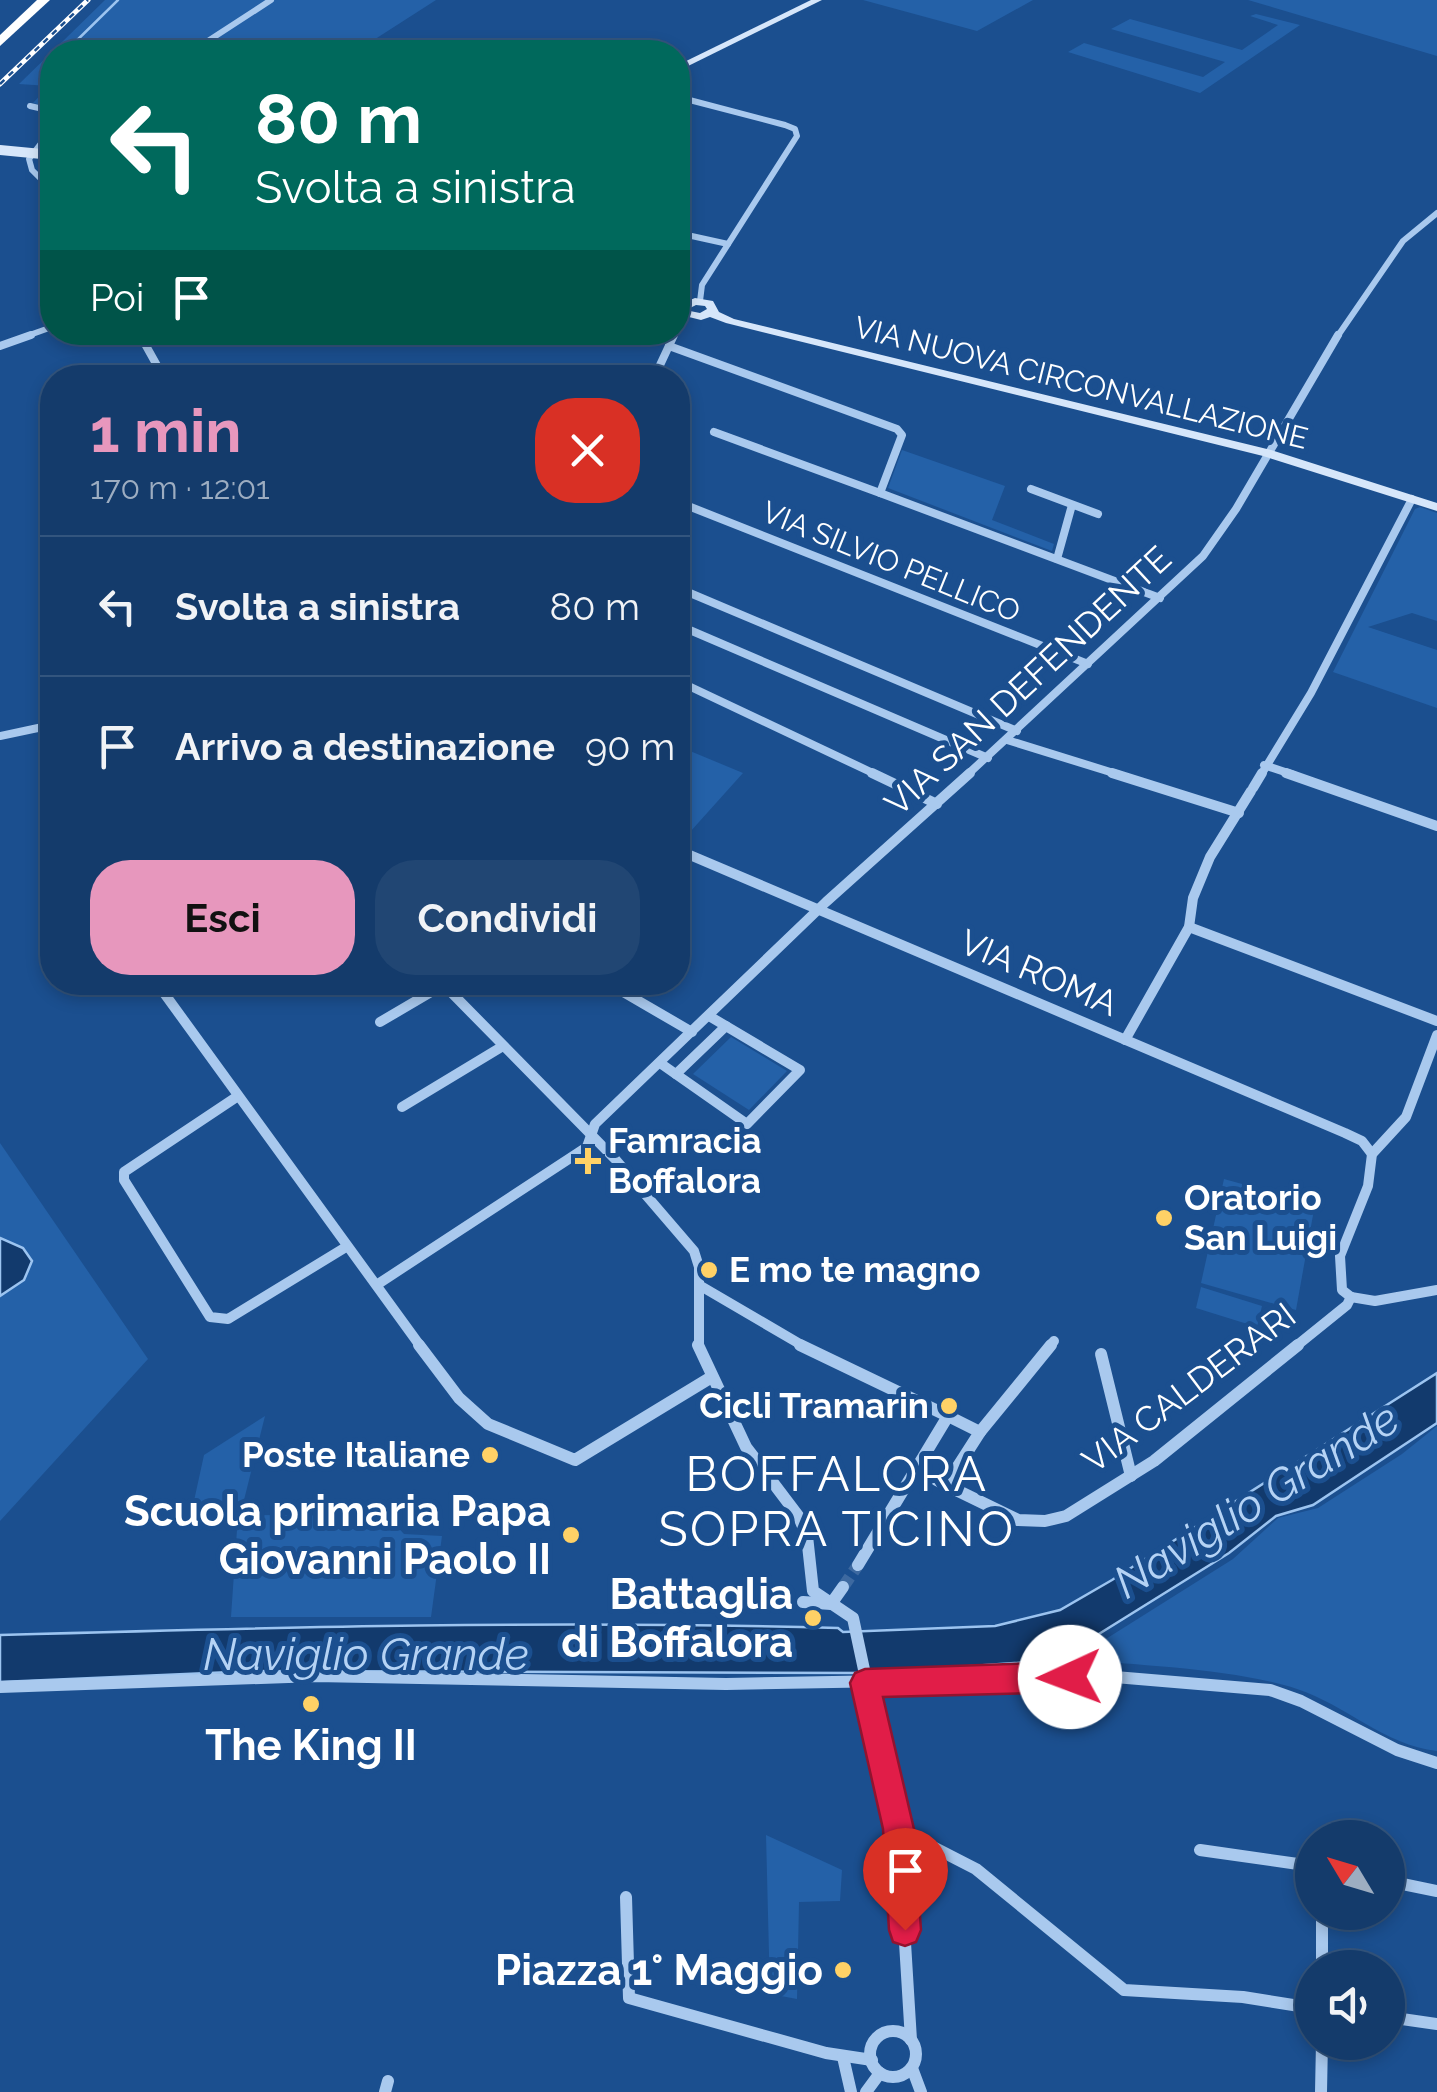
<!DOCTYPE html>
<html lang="it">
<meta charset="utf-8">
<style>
body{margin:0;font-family:Raleway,sans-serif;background:#214673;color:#f1f3f6;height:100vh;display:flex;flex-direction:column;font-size:38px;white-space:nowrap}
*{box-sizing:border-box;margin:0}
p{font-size:32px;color:#9dadc1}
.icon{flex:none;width:55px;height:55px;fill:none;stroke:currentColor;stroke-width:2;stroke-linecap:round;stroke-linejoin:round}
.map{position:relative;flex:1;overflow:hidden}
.side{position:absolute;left:40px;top:365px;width:650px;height:630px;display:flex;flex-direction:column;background:#143b6b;border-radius:40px;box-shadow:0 5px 15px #0003,0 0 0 2px #33557e}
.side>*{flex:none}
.top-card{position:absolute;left:40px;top:40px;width:650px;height:305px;border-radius:40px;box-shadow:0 5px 15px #0003,0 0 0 2px #33557e;background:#00695c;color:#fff;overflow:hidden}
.needle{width:65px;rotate:308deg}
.fabs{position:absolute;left:1295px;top:1820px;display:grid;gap:20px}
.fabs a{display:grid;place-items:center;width:110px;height:110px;border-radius:50%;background:#143b6b;box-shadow:0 5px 15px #0003,0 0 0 2px #33557e;font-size:50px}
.pin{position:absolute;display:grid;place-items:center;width:85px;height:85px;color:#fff;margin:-102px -42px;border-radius:50% 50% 50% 0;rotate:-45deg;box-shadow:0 0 10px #0007}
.pin .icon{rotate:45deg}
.me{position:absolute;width:110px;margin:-55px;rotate:268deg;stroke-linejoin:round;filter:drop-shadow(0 0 8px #0008)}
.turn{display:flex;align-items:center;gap:35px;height:210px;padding:0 50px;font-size:45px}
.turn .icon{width:130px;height:130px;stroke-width:2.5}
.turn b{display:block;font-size:70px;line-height:85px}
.then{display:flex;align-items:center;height:95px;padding:0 50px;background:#0003;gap:20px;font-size:38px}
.round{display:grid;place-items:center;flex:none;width:105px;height:105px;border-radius:40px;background:#214673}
.summary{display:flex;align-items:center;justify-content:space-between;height:170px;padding:0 50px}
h1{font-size:60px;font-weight:700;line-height:75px;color:#e797bd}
.primary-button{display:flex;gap:20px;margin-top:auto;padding:20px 50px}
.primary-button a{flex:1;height:115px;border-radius:40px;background:#e797bd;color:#111;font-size:40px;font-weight:700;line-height:115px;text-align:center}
.primary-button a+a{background:#214673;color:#f1f3f6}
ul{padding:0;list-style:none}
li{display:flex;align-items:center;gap:30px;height:140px;padding:0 50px;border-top:2px solid #33557e}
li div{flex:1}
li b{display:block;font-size:38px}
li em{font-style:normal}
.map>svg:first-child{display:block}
.green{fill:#2461a8}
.water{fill:#123a6d;stroke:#9cc4f0;stroke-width:2.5}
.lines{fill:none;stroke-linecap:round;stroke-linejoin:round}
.stream{stroke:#9cc4f0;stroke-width:2.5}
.street-tunnel{stroke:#3d69a0;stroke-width:12;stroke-dasharray:12 6;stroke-linecap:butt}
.street-far3{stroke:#a9c9ee;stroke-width:6}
.street-far2{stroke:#a9c9ee;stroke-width:8}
.street-far1{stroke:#a9c9ee;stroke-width:10}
.street{stroke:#a9c9ee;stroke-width:12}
.secondary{fill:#d6e6fa;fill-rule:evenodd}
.highway{fill:#fff;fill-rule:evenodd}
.rail-casing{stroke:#fff;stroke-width:5}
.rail{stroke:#1b4f8f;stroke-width:2.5;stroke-dasharray:6;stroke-linecap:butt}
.secondary-bridge{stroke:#d6e6fa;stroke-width:10}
.route{fill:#e11d48;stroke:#92132f;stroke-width:2.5}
.poi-dot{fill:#ffd166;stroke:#1b4f8f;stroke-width:4}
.labels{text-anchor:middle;stroke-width:10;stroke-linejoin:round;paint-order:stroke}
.far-street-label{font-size:30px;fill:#fff;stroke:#1b4f8f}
.street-label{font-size:35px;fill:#fff;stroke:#1b4f8f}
.poi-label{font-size:35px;font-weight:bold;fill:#fff;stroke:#1b4f8f;text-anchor:start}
.near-poi-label{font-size:42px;font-weight:bold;fill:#fff;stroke:#1b4f8f;text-anchor:end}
.near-water-label{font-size:45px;font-style:italic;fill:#b5d3f5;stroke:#1b4f8f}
.near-quarter-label{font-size:48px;letter-spacing:2.5px;fill:#fff;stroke:#1b4f8f}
</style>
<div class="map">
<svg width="1437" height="2092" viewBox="0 0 1437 2092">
<rect width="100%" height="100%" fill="#1b4f8f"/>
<g class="green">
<path d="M 105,0 L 436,0 L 355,52 L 52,52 L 52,108 L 33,103 L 49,86 L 19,84 Z"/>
<path d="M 863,0 L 1033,0 L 977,31 Z"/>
<path d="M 1249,0 L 1437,0 L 1437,56 L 1248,0 Z"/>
<path d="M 1256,14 L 1300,25 L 1200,93 L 1068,52 L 1084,43 L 1203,77 L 1225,62 L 1111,29 L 1130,19 L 1242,50 L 1278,25 L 1250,16 Z"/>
<path d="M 902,450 L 1005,486 L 992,520 L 1054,544 L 1052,551 L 888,488 Z"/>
<path d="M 1420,507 L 1437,513 L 1437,621 L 1412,613 L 1368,627 L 1437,650 L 1437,708 L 1333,672 L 1415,509 Z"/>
<path d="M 678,746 L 743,773 L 681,842 L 678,841 Z"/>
<path d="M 731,1037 L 787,1071 L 749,1110 L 693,1074 Z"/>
<path d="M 0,1143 L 148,1359 L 0,1521 Z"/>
<path d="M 1224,1179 L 1315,1204 L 1296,1310 L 1201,1283 Z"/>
<path d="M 1201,1287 L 1262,1306 L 1257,1327 L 1196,1308 Z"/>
<path d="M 265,1416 L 241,1512 L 192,1510 L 204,1455 Z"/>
<path d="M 1437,1426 L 1437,1751 C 1384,1745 1346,1705 1297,1689 C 1232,1668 1142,1666 1074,1659 L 1233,1559 L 1278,1518 L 1318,1508 L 1402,1454 Z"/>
<path d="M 238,1515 L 387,1516 L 404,1534 L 442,1536 L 431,1617 L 231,1617 Z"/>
<path d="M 766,1835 L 842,1870 L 840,1901 L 799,1902 L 797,1999 L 770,1994 Z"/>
</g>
<g class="water">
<path d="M 0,1238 L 23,1248 L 32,1261 L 24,1280 L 0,1296 Z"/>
<path d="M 1437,1373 L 1437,1423 L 1313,1505 L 1276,1516 L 1229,1553 L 1057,1660 L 872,1673 L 255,1671 L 0,1682 L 0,1635 C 279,1627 559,1620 838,1628 L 843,1632 L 995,1626 L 1060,1610 L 1112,1580 Z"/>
</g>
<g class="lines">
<path class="stream" d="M 65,52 L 118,0"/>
<path class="street-tunnel" d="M 843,1587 L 858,1565"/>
<g class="street-far3">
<path d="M 191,52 L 271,0"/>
<path d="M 678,97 L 785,125 L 795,129 L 797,136 L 702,285 L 700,301"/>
<path d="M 30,106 L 52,111"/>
<path d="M 52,129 L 29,159 L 32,170 L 52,190"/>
<path d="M 678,233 L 728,244"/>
<path d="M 138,332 L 141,337"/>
<path d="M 24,337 L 52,327"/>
<path d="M 673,337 L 675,332"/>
<path d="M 1337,337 L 1403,241 L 1437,213"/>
</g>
<g class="street-far2">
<path d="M 140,335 L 164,378"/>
<path d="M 0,346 L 31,335"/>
<path d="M 669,346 L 897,429 L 902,435 L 880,493 L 1160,598"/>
<path d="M 654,378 L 674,335"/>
<path d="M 714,432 L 880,493"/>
<path d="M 1031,489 L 1098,514"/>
<path d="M 678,502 L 1088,664"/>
<path d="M 46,522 L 52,520"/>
<path d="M 1057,559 L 1072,505"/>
<path d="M 678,588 L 1017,731"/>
<path d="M 678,625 L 988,758"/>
<path d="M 678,681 L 877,775"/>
<path d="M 0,736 L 52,725"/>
<path d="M 1007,740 L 1120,775"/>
<path d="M 1264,765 L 1294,775"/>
<path d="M 967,775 L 1203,556 L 1236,509 L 1338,335"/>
<path d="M 1261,775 L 1311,693 L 1412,499"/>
</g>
<g class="street-far1">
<path d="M 872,773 L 937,804"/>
<path d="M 1112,773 L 1239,813"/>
<path d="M 1286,773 L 1437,826"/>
<path d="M 1253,788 L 1262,773"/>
<path d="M 678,850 L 1345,1133 L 1362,1141 L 1372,1154"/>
<path d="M 1189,927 L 1437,1021"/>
<path d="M 156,982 L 421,1347"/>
<path d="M 441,982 L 615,1159 L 694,1251 L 699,1267 L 699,1347"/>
<path d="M 606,982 L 692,1032"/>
<path d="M 380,1022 L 443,985"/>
<path d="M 1125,1040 L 1189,927 L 1193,898 L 1210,857 L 1251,791"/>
<path d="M 660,1063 L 747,1124 L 800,1070 L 709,1016"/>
<path d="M 676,1074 L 726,1026"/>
<path d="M 238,1096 L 124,1172 L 124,1180 L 210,1317 L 228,1319 L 346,1247"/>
<path d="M 402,1107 L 503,1046"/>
<path d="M 378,1284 L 587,1147 L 595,1124 L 826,902 L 970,773"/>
<path d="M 699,1285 L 805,1347"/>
<path d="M 1351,1297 L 1342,1290 L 1340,1256 L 1368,1186 L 1372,1154 L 1406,1117 L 1437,1035"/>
<path d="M 1351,1297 L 1375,1301 L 1437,1290"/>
<path d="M 1049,1347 L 1054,1341"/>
<path d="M 1295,1347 L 1347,1305 L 1351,1297"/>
</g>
<g class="street">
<path d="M 419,1345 L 459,1398 L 488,1424 L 575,1460 L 710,1378"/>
<path d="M 698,1345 L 746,1447 L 799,1517 L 807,1536 L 813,1591 L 853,1618 L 898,1829 L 911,2040"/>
<path d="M 800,1345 L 948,1416"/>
<path d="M 1101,1354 L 1131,1476"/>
<path d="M 948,1416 L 980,1432 L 946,1485 L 916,1469 Z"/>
<path d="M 980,1432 L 1051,1345"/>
<path d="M 946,1485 L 1018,1520 L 1045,1521 L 1066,1516 L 1154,1461 L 1298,1345"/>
<path d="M 858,1565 L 916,1469"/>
<path d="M 803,1602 L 831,1604 L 843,1587"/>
<path d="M 0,1687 L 316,1676 L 726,1684 L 1115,1677 L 1270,1690 L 1301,1701 L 1397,1750 L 1437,1763"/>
<path d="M 898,1829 L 976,1869 L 1124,1990 L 1243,1997 L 1312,2008"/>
<path d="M 1200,1850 L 1312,1866"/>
<path d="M 1388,1881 L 1437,1891"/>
<path d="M 626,1897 L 629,1998 L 826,2053 L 872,2060"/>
<path d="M 1322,1912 L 1322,1968"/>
<path d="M 1388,2017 L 1437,2024"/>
<circle cx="893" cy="2054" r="23"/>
<path d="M 843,2057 L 851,2092"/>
<path d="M 912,2068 L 921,2092"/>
<path d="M 385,2092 L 388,2081"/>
<path d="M 866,2092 L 880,2073"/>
<path d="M 1321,2092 L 1322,2042"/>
</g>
<g class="secondary">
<path d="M 811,0 L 822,0 L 678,71 L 678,65 Z"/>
<path d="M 695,298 L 713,301 L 719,312 L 734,319 L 1271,450 L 1437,503 L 1437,511 L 1263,456 L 726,323 L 710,317 L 701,320 L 681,315 L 680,304 ZM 696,305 L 705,306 L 707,309 L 700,313 L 690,311 L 690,308 Z"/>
</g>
<path class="highway" d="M 37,0 L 50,0 L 0,46 L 0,35 Z"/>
<defs>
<path id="rail" d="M 0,84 L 88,0"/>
</defs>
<use href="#rail" class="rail-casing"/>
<use href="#rail" class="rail"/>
<path class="secondary-bridge" d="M 0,150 L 52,155"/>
</g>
<path class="route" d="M 1070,1662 L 1081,1667 L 1085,1677 L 1081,1687 L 1070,1692 L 883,1697 L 914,1829 L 921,1930 L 916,1942 L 905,1946 L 893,1942 L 889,1930 L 883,1829 L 850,1683 L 855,1673 L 865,1669 Z"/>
<g class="poi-dot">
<path d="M583 1146h10v10h10v10h-10v10h-10v-10h-10v-10h10z"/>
<circle cx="1164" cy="1218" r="10"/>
<circle cx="709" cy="1270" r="10"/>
<circle cx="949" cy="1406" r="10"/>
<circle cx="490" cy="1455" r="10"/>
<circle cx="571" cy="1535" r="10"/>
<circle cx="813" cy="1618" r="10"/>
<circle cx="311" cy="1704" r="10"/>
<circle cx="843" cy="1970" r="10"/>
</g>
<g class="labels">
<g class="far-street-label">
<text transform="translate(1081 383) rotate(14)" y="10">VIA NUOVA CIRCONVALLAZIONE</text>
<text transform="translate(891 562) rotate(22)" y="10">VIA SILVIO PELLICO</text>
</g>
<g class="street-label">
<text transform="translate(1028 681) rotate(-43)" y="12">VIA SAN DEFENDENTE</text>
<text transform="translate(1039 973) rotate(23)" y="12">VIA ROMA</text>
<text transform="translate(1189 1388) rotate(-37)" y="12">VIA CALDERARI</text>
</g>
<g class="poi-label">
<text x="608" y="1153">Famracia<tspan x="608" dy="40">Boffalora</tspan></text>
<text x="1184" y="1210">Oratorio<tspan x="1184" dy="40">San Luigi</tspan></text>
<text x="729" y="1282">E mo te magno</text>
<text x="929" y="1418" text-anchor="end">Cicli Tramarin</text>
<text x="470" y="1467" text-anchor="end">Poste Italiane</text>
</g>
<g class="near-poi-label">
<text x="551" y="1526">Scuola primaria Papa<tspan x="551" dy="48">Giovanni Paolo II</tspan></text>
<text x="793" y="1609">Battaglia<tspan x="793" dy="48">di Boffalora</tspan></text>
<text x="311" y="1760" text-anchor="middle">The King II</text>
<text x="823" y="1985">Piazza 1° Maggio</text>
</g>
<g class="near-water-label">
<text transform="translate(1256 1500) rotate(-32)" y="16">Naviglio Grande</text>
<text x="366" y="1670">Naviglio Grande</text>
</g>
<g class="near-quarter-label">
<text x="837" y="1491">BOFFALORA<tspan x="837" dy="55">SOPRA TICINO</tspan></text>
</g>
</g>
</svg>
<div class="fabs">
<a><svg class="needle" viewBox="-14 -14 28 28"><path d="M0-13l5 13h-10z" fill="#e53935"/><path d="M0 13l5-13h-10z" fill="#9dadc1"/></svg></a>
<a><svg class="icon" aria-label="sound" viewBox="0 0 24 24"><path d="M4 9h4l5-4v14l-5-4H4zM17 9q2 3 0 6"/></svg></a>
</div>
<div class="pin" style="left:905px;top:1930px;background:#d93025"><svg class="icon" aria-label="arrive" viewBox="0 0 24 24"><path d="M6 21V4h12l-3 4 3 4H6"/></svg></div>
<svg class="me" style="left:1070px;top:1677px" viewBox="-20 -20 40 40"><circle r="19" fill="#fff"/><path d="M0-13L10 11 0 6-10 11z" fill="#e11d48"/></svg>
<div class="top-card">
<div class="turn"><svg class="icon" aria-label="left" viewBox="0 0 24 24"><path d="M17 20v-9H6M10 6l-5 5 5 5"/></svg><div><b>80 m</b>Svolta a sinistra</div></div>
<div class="then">Poi<svg class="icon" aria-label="arrive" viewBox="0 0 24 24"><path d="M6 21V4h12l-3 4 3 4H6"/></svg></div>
</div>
<section class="side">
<div class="summary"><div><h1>1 min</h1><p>170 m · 12:01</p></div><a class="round" style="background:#d93025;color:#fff"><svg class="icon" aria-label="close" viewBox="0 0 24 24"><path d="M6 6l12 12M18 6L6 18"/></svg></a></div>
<ul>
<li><svg class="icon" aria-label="left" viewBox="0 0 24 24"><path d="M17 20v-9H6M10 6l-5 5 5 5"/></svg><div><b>Svolta a sinistra</b></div><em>80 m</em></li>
<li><svg class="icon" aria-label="arrive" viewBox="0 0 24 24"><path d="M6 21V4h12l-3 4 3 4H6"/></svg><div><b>Arrivo a destinazione</b></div><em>90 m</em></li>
</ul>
<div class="primary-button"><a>Esci</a><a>Condividi</a></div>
</section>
</div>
